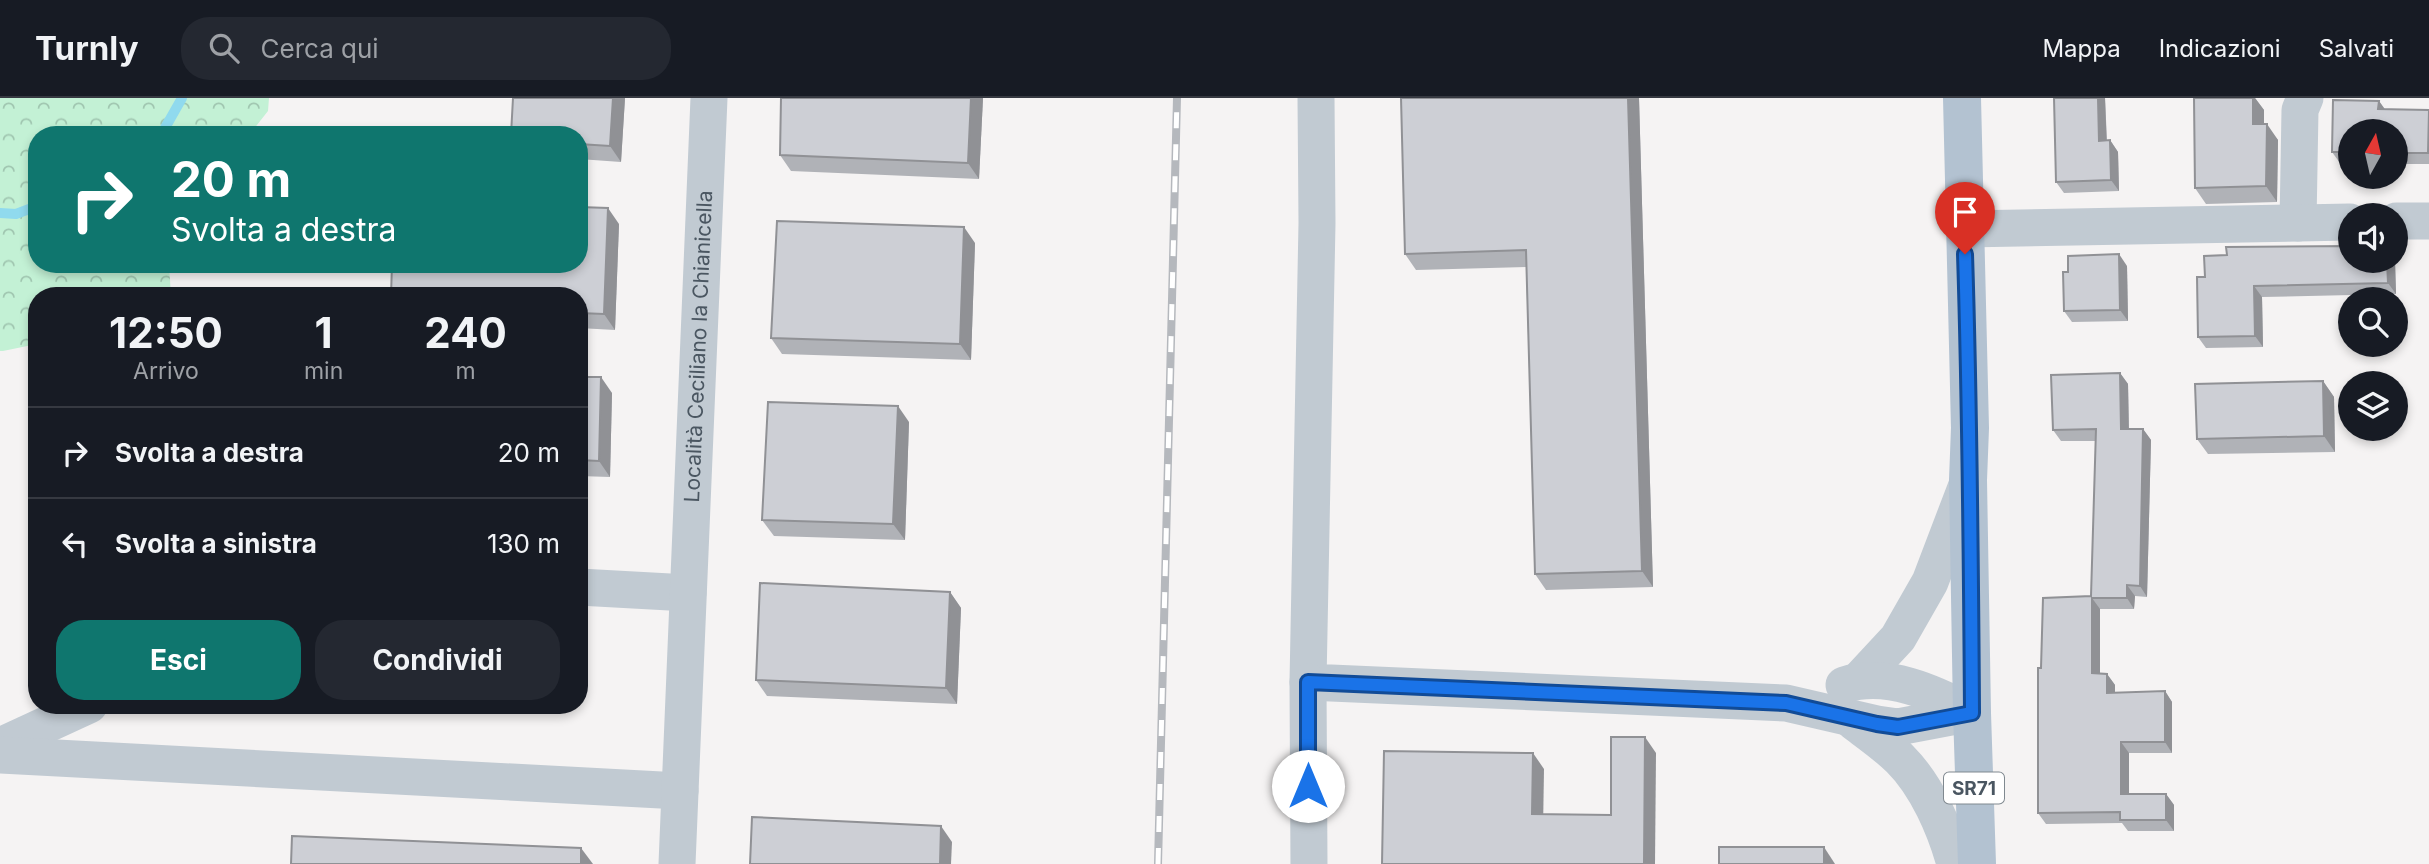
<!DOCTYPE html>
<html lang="it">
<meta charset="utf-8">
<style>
body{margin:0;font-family:Inter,sans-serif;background:#242831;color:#f1f3f6;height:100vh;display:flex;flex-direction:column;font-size:26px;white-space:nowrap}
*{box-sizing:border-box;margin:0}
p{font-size:23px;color:#9ea1a6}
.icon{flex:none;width:38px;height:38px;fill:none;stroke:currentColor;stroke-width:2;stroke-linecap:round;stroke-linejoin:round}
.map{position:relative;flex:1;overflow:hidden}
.details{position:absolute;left:28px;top:189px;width:560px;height:427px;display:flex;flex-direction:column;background:#171b24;border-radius:28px;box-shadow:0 4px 10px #0003}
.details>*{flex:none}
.guide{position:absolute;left:28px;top:28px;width:560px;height:147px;border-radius:28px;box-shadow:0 4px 10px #0003;background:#0f766e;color:#fff;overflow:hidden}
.needle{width:46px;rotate:8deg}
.buttons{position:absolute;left:2338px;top:21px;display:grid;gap:14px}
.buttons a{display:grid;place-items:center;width:70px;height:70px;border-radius:50%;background:#171b24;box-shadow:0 4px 10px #0003;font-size:35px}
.pin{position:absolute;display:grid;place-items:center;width:60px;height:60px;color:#fff;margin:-72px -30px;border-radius:50% 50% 50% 0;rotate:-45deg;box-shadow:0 0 7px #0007}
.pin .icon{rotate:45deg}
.me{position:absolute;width:77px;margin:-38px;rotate:0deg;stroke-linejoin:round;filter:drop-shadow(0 0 5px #0008)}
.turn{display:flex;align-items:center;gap:24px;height:147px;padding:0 28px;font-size:32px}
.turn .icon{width:91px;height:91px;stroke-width:2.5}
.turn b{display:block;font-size:49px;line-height:60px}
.eta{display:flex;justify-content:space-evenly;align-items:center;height:119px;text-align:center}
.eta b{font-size:42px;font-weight:700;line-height:49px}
.action{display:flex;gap:14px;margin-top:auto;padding:14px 28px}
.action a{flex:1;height:80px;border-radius:28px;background:#0f766e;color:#fff;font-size:28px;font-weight:700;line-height:80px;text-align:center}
.action a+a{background:#242831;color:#f1f3f6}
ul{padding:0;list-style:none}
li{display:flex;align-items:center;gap:21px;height:91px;padding:0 28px;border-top:2px solid #363941}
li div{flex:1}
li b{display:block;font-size:26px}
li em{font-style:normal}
header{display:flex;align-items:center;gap:42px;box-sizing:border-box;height:98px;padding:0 35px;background:#171b24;border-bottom:2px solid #363941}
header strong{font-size:33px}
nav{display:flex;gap:38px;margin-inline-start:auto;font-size:24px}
.search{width:490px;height:63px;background:#242831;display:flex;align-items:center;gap:18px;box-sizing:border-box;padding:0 24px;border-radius:28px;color:#9ea1a6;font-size:26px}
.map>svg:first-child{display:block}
.forest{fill:url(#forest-crowns)}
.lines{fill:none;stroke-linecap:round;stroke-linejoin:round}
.stream{stroke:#90daee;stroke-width:10}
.minor{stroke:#c1cad2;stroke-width:37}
.primary{stroke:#b3c2d1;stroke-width:38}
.rail-casing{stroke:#b5b8bd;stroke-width:8}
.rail{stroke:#fff;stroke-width:5;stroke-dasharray:16;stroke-linecap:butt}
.wall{fill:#b0b2b7}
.shaded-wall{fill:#909195}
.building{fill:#cdcfd5;stroke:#909195;stroke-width:2}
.route-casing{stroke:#114b97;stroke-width:18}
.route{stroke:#1a73e8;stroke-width:12}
.labels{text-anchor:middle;stroke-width:5;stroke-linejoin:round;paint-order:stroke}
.shield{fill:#fff;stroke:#808990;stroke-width:2}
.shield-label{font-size:19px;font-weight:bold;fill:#4a5661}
.street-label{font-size:21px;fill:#4a5661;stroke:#fff}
</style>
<header>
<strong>Turnly</strong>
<div class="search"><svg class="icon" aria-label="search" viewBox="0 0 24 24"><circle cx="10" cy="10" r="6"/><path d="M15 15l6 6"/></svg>Cerca qui</div>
<nav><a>Mappa</a><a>Indicazioni</a><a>Salvati</a></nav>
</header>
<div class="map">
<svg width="2429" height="766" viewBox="0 0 2429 766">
<defs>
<pattern id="forest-crowns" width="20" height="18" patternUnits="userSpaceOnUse" patternTransform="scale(1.75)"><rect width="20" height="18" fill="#c3f1d5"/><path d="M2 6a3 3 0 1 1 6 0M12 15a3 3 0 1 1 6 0" fill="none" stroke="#a0c6b0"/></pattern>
</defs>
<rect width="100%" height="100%" fill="#f5f3f3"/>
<path class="forest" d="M 0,0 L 269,0 L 268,13 L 249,37 L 37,37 L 37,166 L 169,166 L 171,198 L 37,198 L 37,246 L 3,253 L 0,253 Z"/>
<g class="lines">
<g class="stream">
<path d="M 161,37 L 182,0"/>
<path d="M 0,115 L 16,116 L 37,108"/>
</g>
<g class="minor">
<path d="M 1316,0 L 1317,125 L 1308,584 L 1786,605 L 1877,626 L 1898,629 L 1972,615"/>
<path d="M 2396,123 L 2429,123"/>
<path d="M 2298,125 L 2300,12 L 2305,0"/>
<path d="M 1965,131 L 2350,124"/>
<path d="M 579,489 L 688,495"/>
<path d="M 1859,582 L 1898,540 L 1930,484 L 1967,387"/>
<path d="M 1308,584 L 1309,766"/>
<path d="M 1844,587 C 1887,573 1934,595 1972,615"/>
<path d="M 1854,624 C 1870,636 1886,647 1900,661 C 1927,688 1945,730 1955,766"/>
<path d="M 0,648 L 89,607"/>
<path d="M 0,657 L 680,693"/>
<path id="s1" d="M 677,766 L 709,0"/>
</g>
<path class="primary" d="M 1962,0 L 1970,330 L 1968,382 L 1972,615 L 1977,766"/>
<defs>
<path id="rail" d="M 1158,766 L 1177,0"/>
</defs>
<use href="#rail" class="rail-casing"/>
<use href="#rail" class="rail"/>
</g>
<g class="wall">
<path d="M 625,0 L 621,64 L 579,61 L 579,37 Z"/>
<path d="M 983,0 L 979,81 L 791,73 L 780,57 Z"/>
<path d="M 1639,0 L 1653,489 L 1546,492 L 1535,476 L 1526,169 L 1416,172 L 1405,156 Z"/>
<path d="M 2054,0 L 2105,0 L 2107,42 L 2110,42 L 2118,54 L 2119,93 L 2064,95 L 2056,84 Z"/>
<path d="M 2194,0 L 2255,0 L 2264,12 L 2264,26 L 2278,42 L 2277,104 L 2206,106 L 2195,90 Z"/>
<path d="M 2333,2 L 2379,3 L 2384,11 L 2429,12 L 2429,66 L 2396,66 L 2396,33 L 2350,33 L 2350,65 L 2340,65 L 2332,54 Z"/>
<path d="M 619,126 L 615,232 L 579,230 L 579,198 Z"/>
<path d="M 975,145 L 971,262 L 782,256 L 771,240 Z"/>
<path d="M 2395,163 L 2396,196 L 2262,199 L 2263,249 L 2206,250 L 2198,239 L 2205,179 Z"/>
<path d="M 2127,168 L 2128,223 L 2072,224 L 2064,213 Z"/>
<path d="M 2120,275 L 2128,286 L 2129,331 L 2143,331 L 2151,342 L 2147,499 L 2135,498 L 2134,511 L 2100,511 L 2100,575 L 2107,576 L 2115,587 L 2115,595 L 2165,593 L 2172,604 L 2172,655 L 2129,655 L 2129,696 L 2166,696 L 2174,707 L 2174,733 L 2128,733 L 2122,725 L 2046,726 L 2038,715 L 2041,570 L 2091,498 L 2096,343 L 2061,343 L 2053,332 Z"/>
<path d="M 579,279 L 612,295 L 610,379 L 579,378 Z"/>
<path d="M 2323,283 L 2334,299 L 2335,354 L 2208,356 L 2197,341 Z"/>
<path d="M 909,324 L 905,442 L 774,438 L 762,422 Z"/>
<path d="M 950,494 L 961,510 L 957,606 L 767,598 L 756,582 Z"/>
</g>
<g class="shaded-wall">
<path d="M 613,0 L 625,0 L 621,64 L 610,48 Z"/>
<path d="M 971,0 L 983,0 L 979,81 L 968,65 Z"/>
<path d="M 1628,0 L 1639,0 L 1653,489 L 1642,473 Z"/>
<path d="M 2098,0 L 2105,0 L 2107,54 L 2099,43 Z"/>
<path d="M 2253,0 L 2255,0 L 2264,12 L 2264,42 L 2253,26 Z"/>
<path d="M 2379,3 L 2387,14 L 2378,11 Z"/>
<path d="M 2267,26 L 2278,42 L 2277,104 L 2266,88 Z"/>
<path d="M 2110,42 L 2118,54 L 2119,93 L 2111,82 Z"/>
<path d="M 608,110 L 619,126 L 615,232 L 604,216 Z"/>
<path d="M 964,129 L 975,145 L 971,262 L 960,246 Z"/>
<path d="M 2119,156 L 2127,168 L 2128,223 L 2120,212 Z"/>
<path d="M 2387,163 L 2395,163 L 2396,196 L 2388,185 Z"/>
<path d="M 2254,188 L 2262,199 L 2263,249 L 2255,238 Z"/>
<path d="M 2120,275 L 2128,286 L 2129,342 L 2121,331 Z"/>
<path d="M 601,279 L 612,295 L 610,379 L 599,363 Z"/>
<path d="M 2323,283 L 2334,299 L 2335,354 L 2324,338 Z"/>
<path d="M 898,308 L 909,324 L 905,442 L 893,426 Z"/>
<path d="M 2143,331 L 2151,342 L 2147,499 L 2140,488 Z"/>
<path d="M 2127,487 L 2135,498 L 2134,511 L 2127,500 Z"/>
<path d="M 950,494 L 961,510 L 957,606 L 946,590 Z"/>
<path d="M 2092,500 L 2100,511 L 2100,586 L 2092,575 Z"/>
<path d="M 2107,576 L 2115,587 L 2115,606 L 2107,595 Z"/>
<path d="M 2165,593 L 2172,604 L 2172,655 L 2165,644 Z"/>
<path d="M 1645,639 L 1656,655 L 1655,766 L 1644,766 Z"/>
<path d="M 2121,644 L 2129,655 L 2129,707 L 2121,696 Z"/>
<path d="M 1533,655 L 1544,671 L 1543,732 L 1532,716 Z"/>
<path d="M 2166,696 L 2174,707 L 2174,733 L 2166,722 Z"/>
<path d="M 941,728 L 952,744 L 951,766 L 940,766 Z"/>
<path d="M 1824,749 L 1835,766 L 1824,766 Z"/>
<path d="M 581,750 L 593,766 L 581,766 Z"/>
</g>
<g class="building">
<path d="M 513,0 L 613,0 L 610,48 L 579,46 L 579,37 L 511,37 Z"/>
<path d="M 781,0 L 971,0 L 968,65 L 780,57 Z"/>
<path d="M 1401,0 L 1628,0 L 1642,473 L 1535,476 L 1526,152 L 1405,156 Z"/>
<path d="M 2054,0 L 2098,0 L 2099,43 L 2110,42 L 2111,82 L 2056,84 Z"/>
<path d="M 2194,0 L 2253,0 L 2253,26 L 2267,26 L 2266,88 L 2195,90 Z"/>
<path d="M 2333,2 L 2379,3 L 2378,11 L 2429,12 L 2428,55 L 2396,55 L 2396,33 L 2350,33 L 2350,54 L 2332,54 Z"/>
<path d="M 579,109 L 608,110 L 604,216 L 579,215 L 579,198 L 391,198 L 392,166 L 579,166 Z"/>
<path d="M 777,123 L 964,129 L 960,246 L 771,240 Z"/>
<path d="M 2350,148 L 2350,163 L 2387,163 L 2388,185 L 2254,188 L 2255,238 L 2198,239 L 2197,179 L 2205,179 L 2204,158 L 2227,157 L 2226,149 Z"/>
<path d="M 2119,156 L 2120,212 L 2064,213 L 2063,174 L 2068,174 L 2068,158 Z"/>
<path d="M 2120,275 L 2121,331 L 2143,331 L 2140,488 L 2127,487 L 2127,500 L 2092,500 L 2092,575 L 2107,576 L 2107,595 L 2165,593 L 2165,644 L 2121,644 L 2121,696 L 2166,696 L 2166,722 L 2120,722 L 2120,714 L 2038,715 L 2038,570 L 2041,570 L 2043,500 L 2091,498 L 2096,331 L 2053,332 L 2051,277 Z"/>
<path d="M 579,279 L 601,279 L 599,363 L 579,362 Z"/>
<path d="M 2323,283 L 2324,338 L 2197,341 L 2195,286 Z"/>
<path d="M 768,304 L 898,308 L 893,426 L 762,422 Z"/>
<path d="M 760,485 L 950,494 L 946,590 L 756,582 Z"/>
<path d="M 1611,639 L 1645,639 L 1644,766 L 1382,766 L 1384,653 L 1533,655 L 1532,716 L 1611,717 Z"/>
<path d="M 752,719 L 941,728 L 940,766 L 750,766 Z"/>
<path d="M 292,738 L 581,750 L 581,766 L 291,766 Z"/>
<rect x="1719" y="749" width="105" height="17"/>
</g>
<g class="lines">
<defs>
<path id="route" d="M 1308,688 L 1308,584 L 1786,605 L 1877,626 L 1898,629 L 1972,615 C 1971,462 1970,309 1965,156"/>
</defs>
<use href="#route" class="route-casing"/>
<use href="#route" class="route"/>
</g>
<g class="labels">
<rect class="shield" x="1944" y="674.5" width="60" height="31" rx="5"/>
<g class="shield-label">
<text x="1974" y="697">SR71</text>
</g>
<g class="street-label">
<text dy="7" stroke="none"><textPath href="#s1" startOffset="518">Località Ceciliano la Chianicella</textPath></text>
</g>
</g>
</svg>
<div class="buttons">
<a><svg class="needle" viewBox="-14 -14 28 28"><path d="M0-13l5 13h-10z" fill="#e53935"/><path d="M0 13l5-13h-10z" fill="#9ea1a6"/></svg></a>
<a><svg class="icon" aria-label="sound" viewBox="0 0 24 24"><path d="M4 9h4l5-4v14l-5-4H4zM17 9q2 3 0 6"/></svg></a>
<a><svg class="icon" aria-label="search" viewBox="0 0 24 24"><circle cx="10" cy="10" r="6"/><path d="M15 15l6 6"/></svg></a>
<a><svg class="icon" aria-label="layers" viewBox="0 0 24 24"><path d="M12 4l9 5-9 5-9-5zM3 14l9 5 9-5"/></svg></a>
</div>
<div class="pin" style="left:1965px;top:156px;background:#d93025"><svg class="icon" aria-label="arrive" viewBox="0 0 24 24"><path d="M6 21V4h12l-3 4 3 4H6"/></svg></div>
<svg class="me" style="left:1308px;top:688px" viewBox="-20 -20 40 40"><circle r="19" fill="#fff"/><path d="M0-13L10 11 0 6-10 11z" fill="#1a73e8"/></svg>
<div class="guide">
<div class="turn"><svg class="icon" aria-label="right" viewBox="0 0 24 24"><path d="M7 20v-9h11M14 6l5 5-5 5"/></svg><div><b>20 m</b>Svolta a destra</div></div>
</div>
<section class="details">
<div class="eta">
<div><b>12:50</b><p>Arrivo</p></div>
<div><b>1</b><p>min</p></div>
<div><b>240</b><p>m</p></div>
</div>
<ul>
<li><svg class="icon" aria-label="right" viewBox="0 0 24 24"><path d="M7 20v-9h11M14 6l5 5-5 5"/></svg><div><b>Svolta a destra</b></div><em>20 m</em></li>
<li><svg class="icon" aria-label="left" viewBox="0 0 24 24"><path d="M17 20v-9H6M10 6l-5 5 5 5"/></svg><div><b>Svolta a sinistra</b></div><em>130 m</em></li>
</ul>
<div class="action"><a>Esci</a><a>Condividi</a></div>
</section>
</div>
